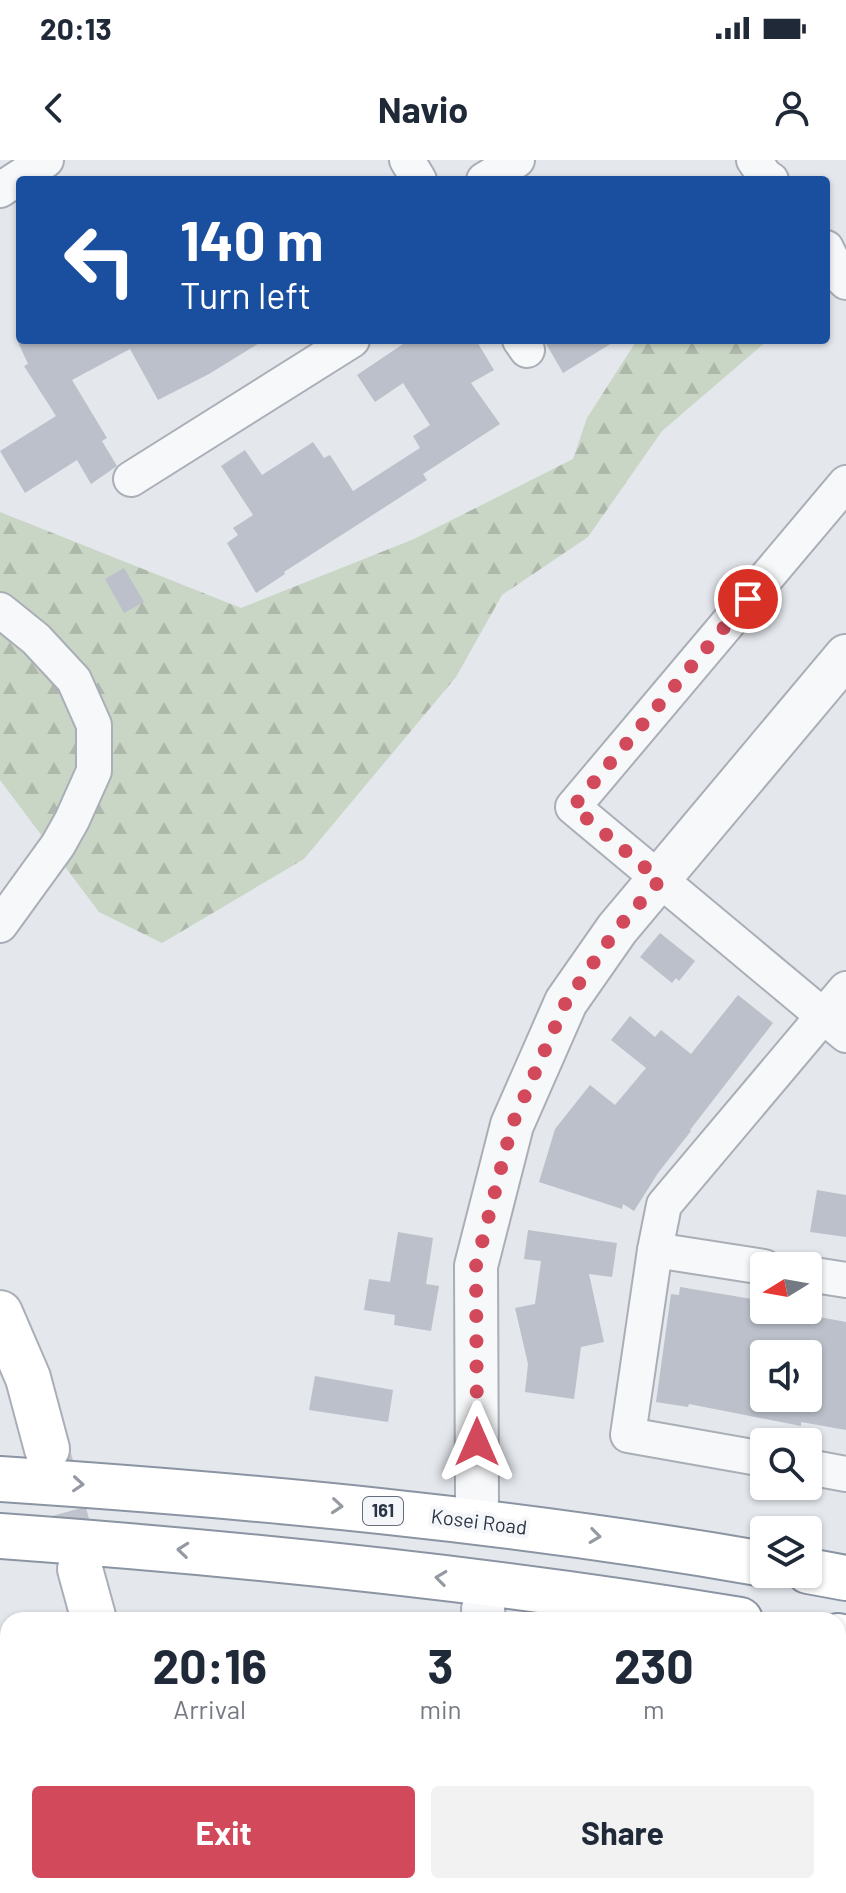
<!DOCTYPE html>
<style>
body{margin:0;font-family:Barlow,sans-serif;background:#f2f2f3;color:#1f2937;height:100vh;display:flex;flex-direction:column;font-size:30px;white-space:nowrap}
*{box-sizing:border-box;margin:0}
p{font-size:26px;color:#747a83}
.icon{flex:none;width:44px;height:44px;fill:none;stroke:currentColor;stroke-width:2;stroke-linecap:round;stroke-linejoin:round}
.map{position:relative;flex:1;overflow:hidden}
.side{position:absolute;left:0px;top:1452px;width:846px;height:282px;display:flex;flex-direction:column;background:#fff;border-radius:24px 24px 0 0;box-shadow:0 2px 6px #0004}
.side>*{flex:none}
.top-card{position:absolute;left:16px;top:16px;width:814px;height:168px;border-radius:8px;box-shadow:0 2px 6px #0004;background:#1a4fa0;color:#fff;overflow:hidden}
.needle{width:52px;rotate:259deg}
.controls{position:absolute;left:750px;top:1092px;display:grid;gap:16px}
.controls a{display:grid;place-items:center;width:72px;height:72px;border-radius:8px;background:#fff;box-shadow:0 2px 6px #0004;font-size:40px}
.pin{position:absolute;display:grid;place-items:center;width:68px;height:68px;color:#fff;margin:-34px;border:4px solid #fff;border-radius:50%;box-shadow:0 2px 8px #0007}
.me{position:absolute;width:88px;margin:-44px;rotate:0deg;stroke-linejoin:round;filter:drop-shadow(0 0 6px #0008)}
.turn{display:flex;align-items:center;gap:28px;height:168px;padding:0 32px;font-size:36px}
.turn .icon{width:104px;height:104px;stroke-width:2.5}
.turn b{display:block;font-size:56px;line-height:68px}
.eta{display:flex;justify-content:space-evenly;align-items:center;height:136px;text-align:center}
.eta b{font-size:48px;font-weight:700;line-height:56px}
.primary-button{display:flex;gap:16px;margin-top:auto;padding:16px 32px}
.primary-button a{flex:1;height:92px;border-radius:8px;background:#d1495b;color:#fff;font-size:32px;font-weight:700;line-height:92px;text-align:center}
.primary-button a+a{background:#f2f2f3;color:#1f2937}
.status{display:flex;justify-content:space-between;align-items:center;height:56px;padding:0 40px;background:#fff;direction:ltr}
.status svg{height:22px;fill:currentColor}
header{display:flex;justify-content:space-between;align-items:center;height:104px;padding:0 32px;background:#fff;font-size:36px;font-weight:700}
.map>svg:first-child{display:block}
.forest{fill:url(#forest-firs)}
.building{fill:#bbc0ca;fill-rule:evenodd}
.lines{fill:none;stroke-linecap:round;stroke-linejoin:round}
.tertiary-tunnel{stroke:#bfc3cb;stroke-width:42;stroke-dasharray:42 21;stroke-linecap:butt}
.secondary-tunnel{stroke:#bfc3cb;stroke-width:44;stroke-dasharray:44 22;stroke-linecap:butt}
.minor-casing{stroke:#a9aeb7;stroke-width:38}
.tertiary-casing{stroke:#a9aeb7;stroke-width:46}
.secondary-casing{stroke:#a9aeb7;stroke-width:48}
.motorway-casing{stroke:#8b94a3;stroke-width:48}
.minor{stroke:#f7f8fa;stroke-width:34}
.tertiary{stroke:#f7f8fa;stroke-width:42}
.secondary{stroke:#fff;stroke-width:44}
.motorway{stroke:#fff;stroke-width:44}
.oneway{stroke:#959aa2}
.route{stroke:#d1495b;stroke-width:14;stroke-dasharray:0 25.2}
.labels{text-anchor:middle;stroke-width:8;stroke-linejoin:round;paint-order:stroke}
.shield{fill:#f4f6f9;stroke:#676e7b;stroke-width:2}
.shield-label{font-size:18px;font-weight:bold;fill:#2b3445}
.street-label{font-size:20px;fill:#2b3445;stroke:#f4f6f9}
</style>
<div class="status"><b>20:13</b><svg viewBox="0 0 49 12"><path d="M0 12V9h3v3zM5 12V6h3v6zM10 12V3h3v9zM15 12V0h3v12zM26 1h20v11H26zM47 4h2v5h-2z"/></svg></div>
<header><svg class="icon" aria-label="back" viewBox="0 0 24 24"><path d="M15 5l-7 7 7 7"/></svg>Navio<svg class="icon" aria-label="person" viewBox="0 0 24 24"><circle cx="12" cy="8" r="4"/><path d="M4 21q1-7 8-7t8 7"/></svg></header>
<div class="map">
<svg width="846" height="1733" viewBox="0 0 846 1733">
<defs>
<pattern id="forest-firs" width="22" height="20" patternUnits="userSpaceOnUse" patternTransform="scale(2)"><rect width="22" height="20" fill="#c9d6c5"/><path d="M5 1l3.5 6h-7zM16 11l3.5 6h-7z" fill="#adb8ab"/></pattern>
</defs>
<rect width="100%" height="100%" fill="#e4e7ec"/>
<path class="forest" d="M 637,180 L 768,180 L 662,271 L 588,377 L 502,435 L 456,517 L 304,699 L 162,783 L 99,752 L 0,620 L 0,352 L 241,448 L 414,379 L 573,299 L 587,258 Z"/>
<g class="building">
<path d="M 17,180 L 264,180 L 209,214 L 158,240 L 130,189 L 72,220 L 107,278 L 102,281 L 117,306 L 91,324 L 77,300 L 25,333 L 0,291 L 56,256 L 24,206 L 28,204 Z"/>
<path d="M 409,180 L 476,180 L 494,210 L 471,223 L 500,264 L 423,314 L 427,320 L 284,412 L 285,414 L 256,433 L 227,383 L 238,375 L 233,368 L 253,355 L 221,306 L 245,290 L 262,315 L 313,282 L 324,298 L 330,295 L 353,331 L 420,288 L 413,276 L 430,265 L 403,223 L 375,242 L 357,215 Z"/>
<path d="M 544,180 L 617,180 L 563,213 Z"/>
<path d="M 124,408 L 144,442 L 124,453 L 105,419 Z"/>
<path d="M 660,773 L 695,801 L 679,821 L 676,818 L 672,823 L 640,797 Z"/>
<path d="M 738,835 L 773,863 L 690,970 L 691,971 L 658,1013 L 634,1051 L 623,1044 L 622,1049 L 539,1022 L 555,969 L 590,925 L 615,945 L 646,908 L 611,880 L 630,856 L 655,877 L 661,870 L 691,894 Z"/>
<path d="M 817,1030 L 846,1035 L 846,1077 L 810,1072 Z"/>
<path d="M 528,1070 L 617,1083 L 612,1117 L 589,1114 L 604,1182 L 581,1187 L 574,1239 L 525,1232 L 528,1204 L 515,1148 L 535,1144 L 541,1101 L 524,1099 Z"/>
<path d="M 398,1072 L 433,1078 L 426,1124 L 439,1126 L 431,1171 L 394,1165 L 395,1155 L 364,1150 L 369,1119 L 390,1122 Z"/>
<path d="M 680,1127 L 764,1141 L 764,1150 L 815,1150 L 814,1156 L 846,1162 L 846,1270 L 801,1262 L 801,1266 L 689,1244 L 688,1247 L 656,1242 L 671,1134 L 679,1135 ZM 764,1194 L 808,1194 L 808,1238 L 764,1238 Z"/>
<path d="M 315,1216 L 393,1230 L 388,1262 L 309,1250 Z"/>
</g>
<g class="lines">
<path class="tertiary-tunnel" d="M 477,1340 L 483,1449"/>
<path class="secondary-tunnel" d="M 47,1289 L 80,1409"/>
<defs>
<g id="minor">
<path d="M 407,0 L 419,20"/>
<path d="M 754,0 L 765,16 L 771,20"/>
<path d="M 484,20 L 517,0"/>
<path d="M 0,30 L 46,0"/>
<path d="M 826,88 L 839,115 L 846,122"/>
<path d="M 520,180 L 527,190"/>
<path d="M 131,319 L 352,180"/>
<path d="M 846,323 L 573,647 L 846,875"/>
<path d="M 0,450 L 36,479 L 74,520 L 94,565 L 94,611 L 72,660 L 58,685 L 0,765"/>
<path d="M 655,1090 L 764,1107"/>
<path d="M 808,1114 L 846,1120"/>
<path d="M 764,1299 L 628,1275 L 655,1090 L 664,1045 L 846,829"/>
<path d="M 808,1307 L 846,1314"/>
<path d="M 644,1733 L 644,1729 L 669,1733"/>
</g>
<g id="tertiary">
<path d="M 477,1340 L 476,1106 L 512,965 L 566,842 L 617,769 L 846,496"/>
<path d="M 483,1449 L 484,1460"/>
<path d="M 838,1611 L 846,1612"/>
<path d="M 494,1726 L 495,1733"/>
</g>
<g id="secondary">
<path d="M 0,1153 L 28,1218 L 47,1289"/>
<path d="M 80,1409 L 94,1460"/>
<path d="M 157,1726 L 159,1733"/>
</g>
<g id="motorway">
<path d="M 0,1319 C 256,1336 511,1360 764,1404"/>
<path d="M 0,1376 C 248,1394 495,1419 740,1460"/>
<path d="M 808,1411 L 846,1418"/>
<path d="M 838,1476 L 846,1478"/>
</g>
</defs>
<use href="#minor" class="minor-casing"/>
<use href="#tertiary" class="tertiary-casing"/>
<use href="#secondary" class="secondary-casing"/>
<use href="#motorway" class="motorway-casing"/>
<use href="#minor" class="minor"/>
<use href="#tertiary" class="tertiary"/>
<use href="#secondary" class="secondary"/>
<use href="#motorway" class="motorway"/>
</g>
<defs><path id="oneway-chevron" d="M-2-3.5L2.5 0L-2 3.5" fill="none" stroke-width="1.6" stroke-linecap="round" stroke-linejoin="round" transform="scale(2)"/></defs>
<g class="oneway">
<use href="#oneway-chevron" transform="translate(78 1324) rotate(4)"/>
<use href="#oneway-chevron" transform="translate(337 1346) rotate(5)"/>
<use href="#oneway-chevron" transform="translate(595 1376) rotate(7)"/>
<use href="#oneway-chevron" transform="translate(183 1390) rotate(-174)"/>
<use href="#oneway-chevron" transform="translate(441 1418) rotate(-173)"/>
</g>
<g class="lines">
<path class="route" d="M 477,1282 L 476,1106 L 512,965 L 566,842 L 617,769 L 660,720 L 573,647 L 748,439"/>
</g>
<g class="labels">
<rect class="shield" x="363" y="1337" width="40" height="28" rx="6"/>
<g class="shield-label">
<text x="383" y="1357">161</text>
</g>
<g class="street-label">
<text transform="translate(479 1362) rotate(7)" y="7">Kosei Road</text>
</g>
</g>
</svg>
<div class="controls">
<a><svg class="needle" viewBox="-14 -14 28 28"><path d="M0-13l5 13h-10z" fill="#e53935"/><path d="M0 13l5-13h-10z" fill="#747a83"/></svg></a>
<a><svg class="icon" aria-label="sound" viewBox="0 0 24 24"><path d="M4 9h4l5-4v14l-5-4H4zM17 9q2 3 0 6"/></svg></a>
<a><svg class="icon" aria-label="search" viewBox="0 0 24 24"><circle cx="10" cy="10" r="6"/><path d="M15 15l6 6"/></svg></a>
<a><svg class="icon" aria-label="layers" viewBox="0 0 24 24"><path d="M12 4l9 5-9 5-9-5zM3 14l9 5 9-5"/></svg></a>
</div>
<div class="pin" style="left:748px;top:439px;background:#d93025"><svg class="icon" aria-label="arrive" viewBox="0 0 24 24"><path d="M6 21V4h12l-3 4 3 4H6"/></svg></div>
<svg class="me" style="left:477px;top:1282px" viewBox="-20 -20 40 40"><path d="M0-17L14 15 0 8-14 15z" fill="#d1495b" stroke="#fff" stroke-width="4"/></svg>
<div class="top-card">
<div class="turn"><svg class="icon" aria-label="left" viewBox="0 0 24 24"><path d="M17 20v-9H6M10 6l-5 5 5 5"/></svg><div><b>140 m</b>Turn left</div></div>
</div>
<section class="side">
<div class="eta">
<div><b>20:16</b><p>Arrival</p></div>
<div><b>3</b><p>min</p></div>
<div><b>230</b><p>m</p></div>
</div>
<div class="primary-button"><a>Exit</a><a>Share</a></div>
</section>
</div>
